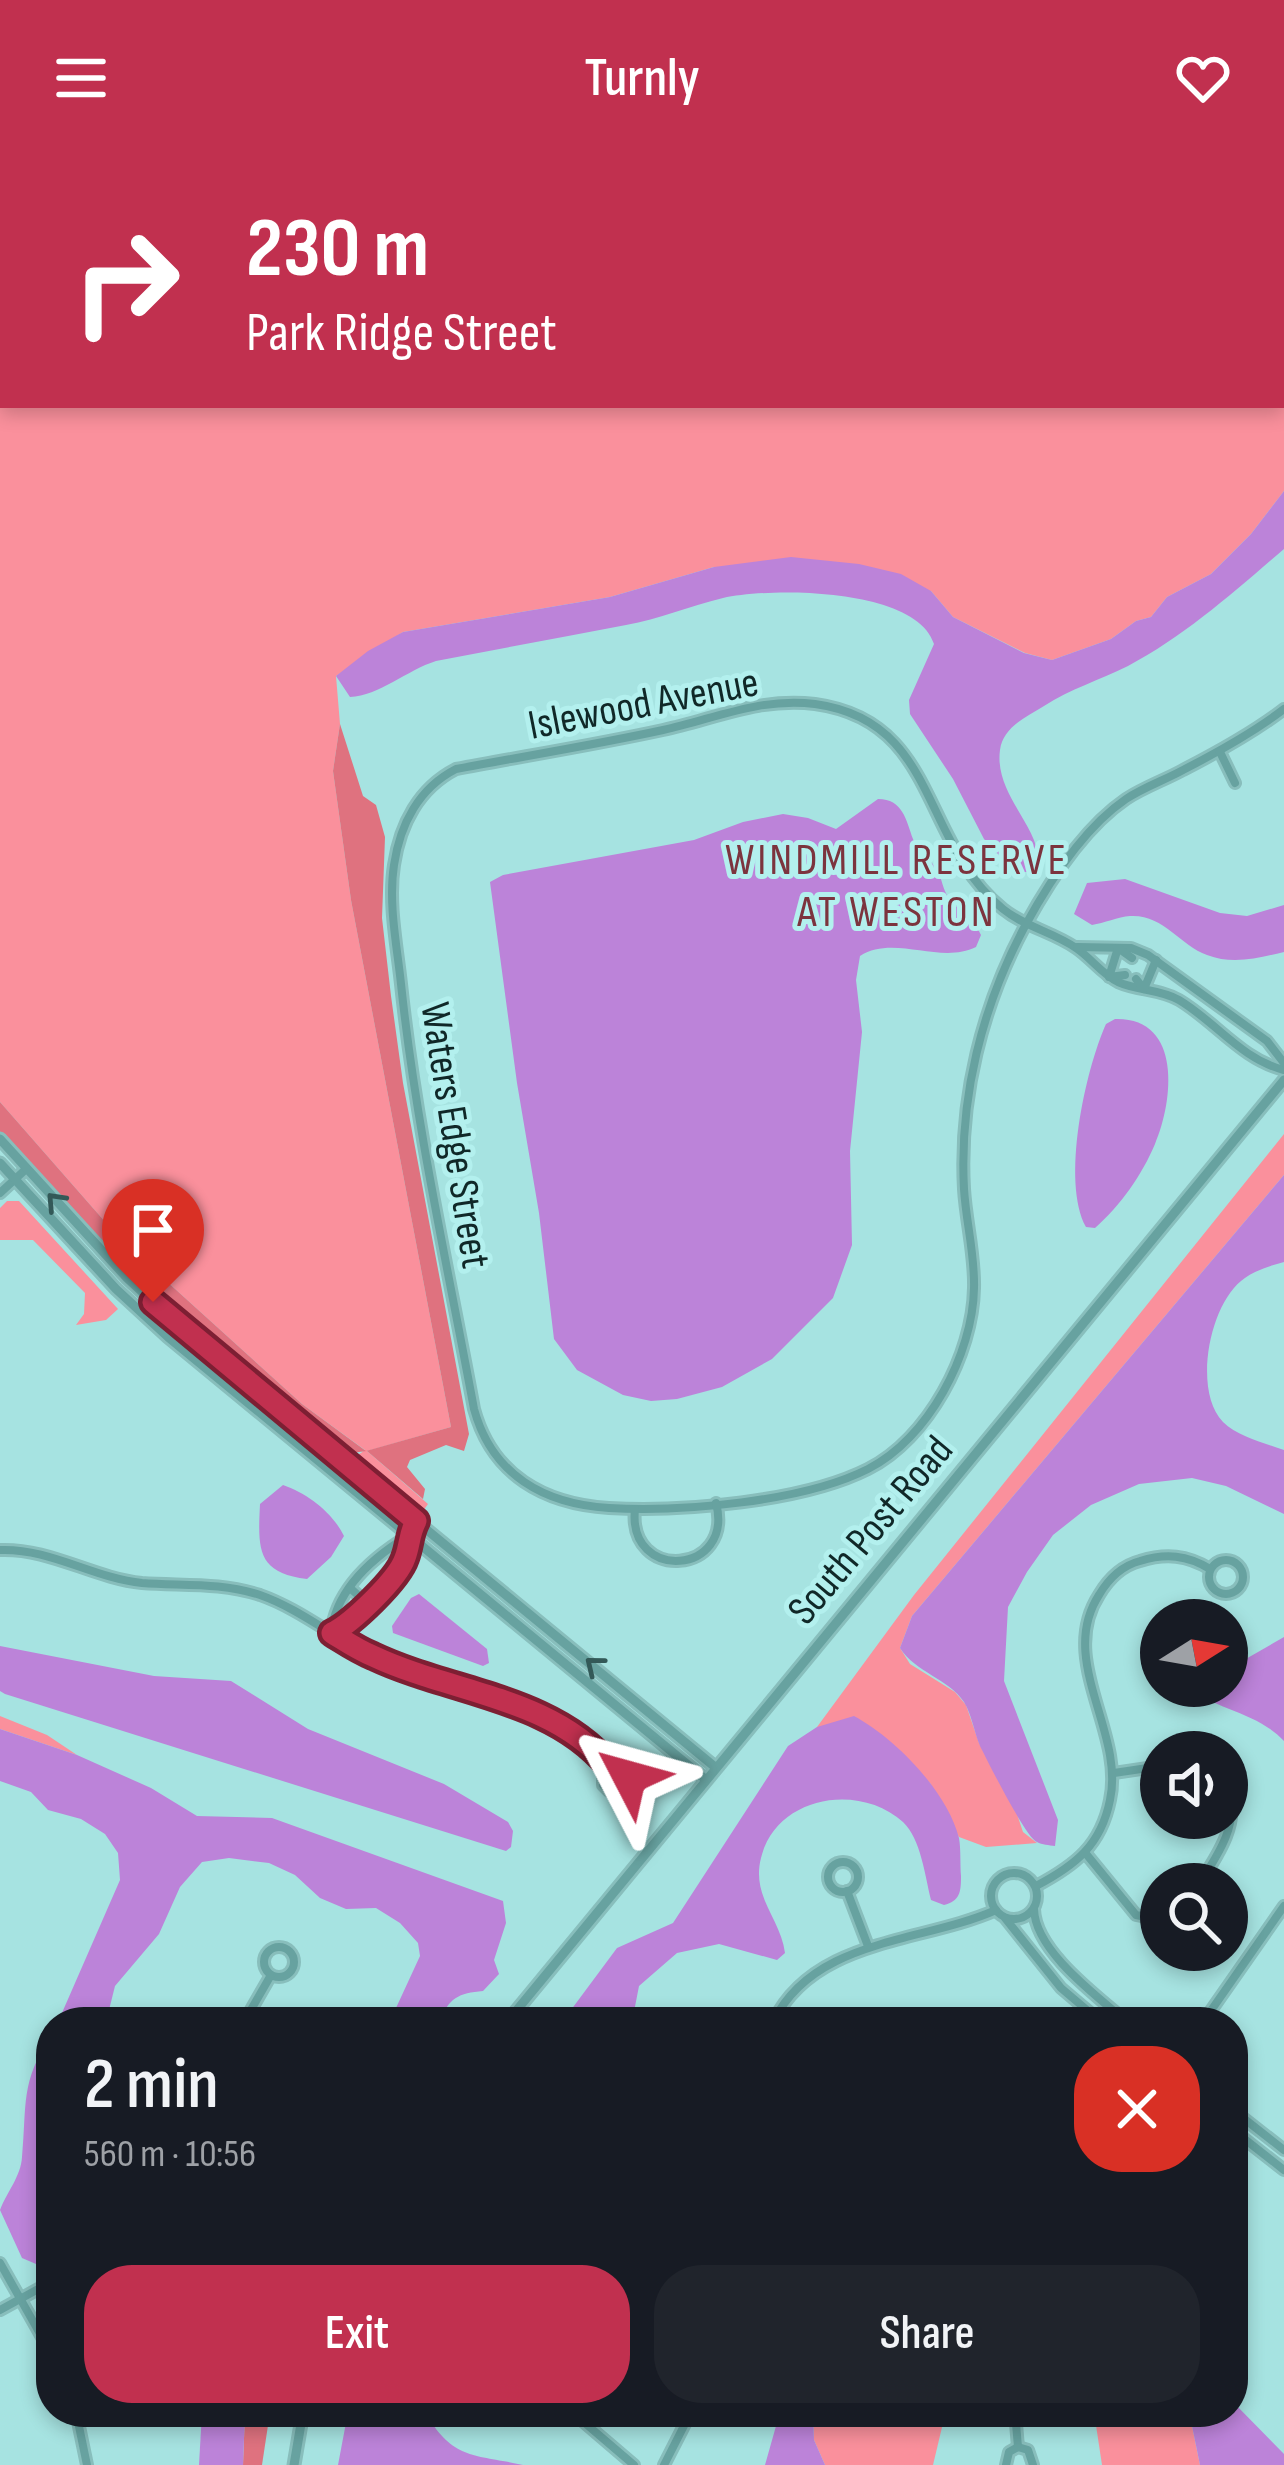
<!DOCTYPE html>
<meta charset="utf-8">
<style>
body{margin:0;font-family:"Sofia Sans Condensed",sans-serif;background:#20242c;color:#f1f3f6;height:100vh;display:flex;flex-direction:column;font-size:45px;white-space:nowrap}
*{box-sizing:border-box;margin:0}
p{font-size:39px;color:#9ea1a6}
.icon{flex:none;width:66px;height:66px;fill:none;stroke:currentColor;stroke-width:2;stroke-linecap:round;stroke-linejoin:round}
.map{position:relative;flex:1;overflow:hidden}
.side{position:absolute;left:36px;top:1851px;width:1212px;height:420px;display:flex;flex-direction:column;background:#171b24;border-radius:48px;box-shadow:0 6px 18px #0003}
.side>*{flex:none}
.top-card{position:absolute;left:0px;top:0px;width:1284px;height:252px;box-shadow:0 6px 18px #0003;background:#c1304f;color:#fff;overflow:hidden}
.needle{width:78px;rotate:79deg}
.fabs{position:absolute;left:1140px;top:1443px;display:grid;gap:24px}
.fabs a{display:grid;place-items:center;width:108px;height:108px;border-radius:50%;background:#171b24;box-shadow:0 6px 18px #0003;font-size:60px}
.pin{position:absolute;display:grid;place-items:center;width:102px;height:102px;color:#fff;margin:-123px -51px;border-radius:50% 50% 50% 0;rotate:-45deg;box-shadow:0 0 12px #0007}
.pin .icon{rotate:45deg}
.me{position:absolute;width:132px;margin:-66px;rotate:309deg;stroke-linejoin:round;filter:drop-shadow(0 0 9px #0008)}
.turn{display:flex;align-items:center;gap:42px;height:252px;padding:0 48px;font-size:54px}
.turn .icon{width:156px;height:156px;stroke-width:2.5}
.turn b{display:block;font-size:84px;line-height:102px}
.round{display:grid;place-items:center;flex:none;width:126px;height:126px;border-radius:48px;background:#20242c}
.head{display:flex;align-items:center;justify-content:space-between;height:204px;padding:0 48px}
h1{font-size:72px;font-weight:600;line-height:90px}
.action{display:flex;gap:24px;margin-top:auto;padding:24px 48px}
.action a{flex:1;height:138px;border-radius:48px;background:#c1304f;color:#fff;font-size:48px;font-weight:600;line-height:138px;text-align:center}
.action a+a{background:#20242c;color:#f1f3f6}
header{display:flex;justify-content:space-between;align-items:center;height:156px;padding:0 48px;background:#c1304f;color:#fff;font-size:54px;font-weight:600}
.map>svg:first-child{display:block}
.green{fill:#fa909c}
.forest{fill:#df727f}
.water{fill:#bc83d9}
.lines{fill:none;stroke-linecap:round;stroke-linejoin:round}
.minor-casing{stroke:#88bebc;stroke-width:14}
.tertiary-casing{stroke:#88bebc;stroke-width:15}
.minor{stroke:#67a2a0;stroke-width:8}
.tertiary{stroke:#67a2a0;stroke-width:9}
.oneway{stroke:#335958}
.route-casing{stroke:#7d1f33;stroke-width:30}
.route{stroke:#c1304f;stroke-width:21}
.labels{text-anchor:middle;stroke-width:10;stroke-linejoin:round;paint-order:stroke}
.street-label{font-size:42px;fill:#102828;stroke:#b3f0ee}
.neighbourhood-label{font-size:45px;letter-spacing:3px;fill:#7c343e;stroke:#b3f0ee}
</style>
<header><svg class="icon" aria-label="menu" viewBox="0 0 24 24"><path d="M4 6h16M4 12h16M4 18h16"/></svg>Turnly<svg class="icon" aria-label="heart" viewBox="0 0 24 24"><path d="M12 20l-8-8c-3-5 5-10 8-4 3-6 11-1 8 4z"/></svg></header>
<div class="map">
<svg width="1284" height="2309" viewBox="0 0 1284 2309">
<rect width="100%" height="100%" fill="#a6e3e1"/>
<g class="green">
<path d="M 708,0 L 1284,0 L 1284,335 L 1251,378 L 1211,418 L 1167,441 L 1151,461 L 1136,465 L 1111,483 L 1052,504 L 1025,497 L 953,461 L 931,435 L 714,411 L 610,441 L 403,476 L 336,520 L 340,568 L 333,615 L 351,744 L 451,1271 L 367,1295 L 428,1348 L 416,1365 L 351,1304 L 365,1294 L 302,1248 L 121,1084 L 0,946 L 0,133 L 3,133 L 3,249 L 1281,249 L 1281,3 L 691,3 Z"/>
<path d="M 1284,978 L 1284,1019 L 912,1460 L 900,1492 L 910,1508 L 955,1536 L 966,1549 L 979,1587 L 1015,1652 L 1023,1676 L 1037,1687 L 986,1691 L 959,1681 L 930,1627 L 817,1571 L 914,1439 Z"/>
<path d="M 7,1045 L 19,1045 L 118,1153 L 106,1164 L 76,1169 L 84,1158 L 85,1137 L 33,1084 L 0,1084 L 0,1052 Z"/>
<path d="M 0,1560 L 47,1579 L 77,1599 L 0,1573 Z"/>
<path d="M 932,1851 L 955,1851 L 968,1856 L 972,1866 L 864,1866 C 882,1851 910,1852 932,1851 Z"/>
<path d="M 813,2256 L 942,2256 L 943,2267 L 933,2309 L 825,2309 L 814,2284 Z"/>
<path d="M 1094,2256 L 1183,2256 L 1192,2270 L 1200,2309 L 1102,2309 Z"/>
</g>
<g class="forest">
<path d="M 0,0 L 707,0 L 3,3 L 0,133 Z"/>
<path d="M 340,568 L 363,640 L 376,649 L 385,681 L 382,762 L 391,840 L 403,927 L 469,1278 L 464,1295 L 446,1289 L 410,1304 L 407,1311 L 425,1333 L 423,1343 L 367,1295 L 335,1299 L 179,1170 L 0,983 L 0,946 L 121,1084 L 302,1248 L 366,1295 L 451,1271 L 351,744 L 333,615 Z"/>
<path d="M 245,2256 L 270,2256 L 262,2309 L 243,2309 Z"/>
</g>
<g class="water">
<path d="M 1284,335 L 1284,393 C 1235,435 1185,480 1128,510 C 1100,524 1070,533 1044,550 C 1026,561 1003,571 1000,594 C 994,638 1040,671 1038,705 L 1027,716 L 1015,716 L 984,683 L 953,623 L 910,558 L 909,544 L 934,488 C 917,432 772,431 723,442 C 690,450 659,463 626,469 C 562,481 499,493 436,505 C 407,514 379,540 350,541 L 336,520 L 368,495 L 403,476 L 610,441 L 714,411 L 791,401 L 859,408 L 901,418 L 931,435 L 953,461 L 1024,497 L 1052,504 L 1111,483 L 1136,465 L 1151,461 L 1167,441 L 1211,418 L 1251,378 Z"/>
<path d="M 878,643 C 903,643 906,664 913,683 C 917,696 931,703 937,714 C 942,722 943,735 949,742 C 959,756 973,761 981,779 L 976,791 C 940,809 894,778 860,800 L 856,824 L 862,876 L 850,995 L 852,1089 L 833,1142 L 772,1203 L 722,1231 L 677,1243 L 651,1245 L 623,1239 L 577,1214 L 554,1183 L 539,1057 L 517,927 L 490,726 L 503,719 L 694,684 L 743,666 L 783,658 L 808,662 L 836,673 Z"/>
<path d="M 1125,723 L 1220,757 L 1247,760 L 1284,749 L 1284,796 C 1258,802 1233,809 1207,799 C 1180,789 1163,758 1130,760 C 1118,761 1104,767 1092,769 L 1074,758 L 1087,727 Z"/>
<path d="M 1115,863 C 1182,861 1174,944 1155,988 C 1142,1019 1120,1050 1095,1072 L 1086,1071 C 1061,1025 1085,915 1106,868 Z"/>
<path d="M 1284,1019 L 1284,1106 C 1269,1110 1253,1115 1241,1125 C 1209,1151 1193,1235 1223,1266 C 1238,1281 1265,1287 1284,1294 L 1284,1358 L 1226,1330 L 1192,1322 L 1139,1328 L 1091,1349 L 1053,1379 L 1027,1416 L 1008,1451 L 1004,1525 L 1058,1664 L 1055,1690 C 1049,1689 1042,1689 1037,1686 C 1026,1682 988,1606 980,1590 C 974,1576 972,1559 964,1546 C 948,1522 916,1517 900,1492 L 912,1460 Z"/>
<path d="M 283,1329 C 307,1337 333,1357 344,1380 L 331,1401 L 307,1423 C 256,1417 258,1392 260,1348 Z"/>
<path d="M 419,1438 L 487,1493 L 489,1507 L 483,1510 L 393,1477 L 392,1470 L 411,1442 Z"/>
<path d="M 1284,1481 L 1284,1585 C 1257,1556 1216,1554 1185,1530 L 1227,1530 L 1227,1502 L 1244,1504 Z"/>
<path d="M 0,1490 L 154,1520 L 231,1525 L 308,1573 L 444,1628 L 508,1666 L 513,1675 L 511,1691 L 506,1695 L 5,1538 L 0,1535 Z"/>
<path d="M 854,1560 C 895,1582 947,1635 959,1682 C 961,1693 960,1709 961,1720 C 961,1736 960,1745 944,1749 L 931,1744 C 925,1720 921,1683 903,1666 C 859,1626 776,1640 761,1702 C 751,1741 781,1763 785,1797 L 777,1804 L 719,1788 L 677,1797 L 639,1830 L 632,1866 L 538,1866 L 545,1855 L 568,1858 L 617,1792 L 673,1767 L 788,1590 L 817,1571 Z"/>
<path d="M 0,1573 L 77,1599 L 151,1632 L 197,1660 L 272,1662 L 503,1745 L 506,1767 L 494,1804 L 499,1818 L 483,1835 C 459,1837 448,1842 440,1866 L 384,1866 L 396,1852 L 420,1800 L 418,1787 L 400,1767 L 376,1752 L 346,1753 L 320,1742 L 295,1719 L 269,1707 L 229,1702 L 202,1706 L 180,1731 L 159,1778 L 115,1830 L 106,1866 L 58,1866 L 120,1724 L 118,1697 L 105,1678 L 81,1663 L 48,1654 L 31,1636 L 0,1625 Z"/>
<path d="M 51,1880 L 51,2101 L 36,2108 L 22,2102 L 0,2054 C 7,2036 21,2020 22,2001 C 27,1949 20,1926 51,1880 Z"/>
<path d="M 1233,2246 L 1284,2298 L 1284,2309 L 1200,2309 L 1192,2270 L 1180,2256 L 1233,2256 Z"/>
<path d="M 202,2256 L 245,2256 L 243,2309 L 199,2309 Z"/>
<path d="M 348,2256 L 425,2256 C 453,2305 475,2298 523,2309 L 338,2309 Z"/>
<path d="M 775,2256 L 813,2256 L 814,2284 L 825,2309 L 765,2309 L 776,2270 Z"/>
</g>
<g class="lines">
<defs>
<g id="minor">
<path d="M 1284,553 C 1253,577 1218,596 1183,614 C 1165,624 1144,631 1126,643 C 1085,671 1049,726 1025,770 C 982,850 959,942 964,1033 C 966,1066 975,1099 974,1132 C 973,1198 928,1283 868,1313 C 803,1346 682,1356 609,1352 C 544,1348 492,1319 474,1253 C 448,1112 416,971 401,828 C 397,790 388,747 394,709 C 400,668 419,632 456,613 C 525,600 594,589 663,574 C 714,563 760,541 815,548 C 939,565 920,686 1003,753 C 1025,771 1053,776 1076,792 C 1091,802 1102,818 1118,826 C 1138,835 1160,833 1179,844 C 1216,866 1241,903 1284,914"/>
<path d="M 1220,596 L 1235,627"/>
<path d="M 1077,791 L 1131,792 L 1148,799 L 1267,885 L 1284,907"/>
<path d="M 1125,819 L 1109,821 L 1118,792 L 1132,802"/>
<path d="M 1136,823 L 1144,833 L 1156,804"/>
<path d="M 0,1037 L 25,1014"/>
<path d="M 635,1353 C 627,1427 735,1419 716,1347"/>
<path d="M 408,1380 C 404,1418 365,1461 331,1477 C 336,1434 372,1402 408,1380 Z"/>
<path d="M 0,1394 C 50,1392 93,1422 142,1427 C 182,1430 220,1426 260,1439 C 300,1453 334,1482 372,1500 C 450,1537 551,1541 609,1610 L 625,1613 L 629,1625 L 622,1635 L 609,1635 L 603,1629 L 603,1616 L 609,1610"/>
<circle cx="1226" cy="1421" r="17"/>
<path d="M 350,1432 L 368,1448"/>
<path d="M 1114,1617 L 1161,1610"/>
<path d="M 1087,1699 L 1136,1759 L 1161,1764"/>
<circle cx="843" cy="1721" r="15"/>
<circle cx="1014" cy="1740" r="23"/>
<path d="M 1199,1728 C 1216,1702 1242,1665 1227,1634"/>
<path d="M 1036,1730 C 1076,1709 1101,1689 1110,1644 C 1125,1576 1057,1504 1099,1439 C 1109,1422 1121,1410 1140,1405 C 1166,1397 1187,1399 1210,1413"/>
<path d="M 847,1735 L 868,1790"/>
<path d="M 1034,1753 C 1035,1795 1097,1840 1127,1866"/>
<path d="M 1005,1762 L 1061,1832 L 1101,1866"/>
<circle cx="279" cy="1806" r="15"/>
<path d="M 244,1866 L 271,1819"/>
<path d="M 718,1866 L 729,1861 L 740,1866"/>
<path d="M 773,1866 C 814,1782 922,1787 996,1754"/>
<path d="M 1203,1866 L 1284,1750"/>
<path d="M 1233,1954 L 1284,1994"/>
<path d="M 1233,1974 L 1284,2014"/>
<path d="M 0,2107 L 51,2197"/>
<path d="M 0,2154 L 51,2126"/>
<path d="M 76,2256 L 87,2309"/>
<path d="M 572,2256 L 634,2309"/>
<path d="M 1015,2256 L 1018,2291"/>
<path d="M 664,2309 L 691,2256"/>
<path d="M 1006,2309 L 1009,2296 L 1018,2291 L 1028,2294 L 1033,2309"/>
</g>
<g id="tertiary">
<path d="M 0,983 L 127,1122 L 179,1170 L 715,1611"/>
<path d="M 0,1007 L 116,1133 L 168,1181 L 705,1623"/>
<path d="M 507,1866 L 1284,924"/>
<path d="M 294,2309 L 303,2256"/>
</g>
</defs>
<use href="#minor" class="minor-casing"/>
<use href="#tertiary" class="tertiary-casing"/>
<use href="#minor" class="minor"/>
<use href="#tertiary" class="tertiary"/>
</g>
<defs><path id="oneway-chevron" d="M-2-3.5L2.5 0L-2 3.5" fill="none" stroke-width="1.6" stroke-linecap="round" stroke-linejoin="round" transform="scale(3)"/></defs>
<g class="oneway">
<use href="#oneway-chevron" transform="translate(55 1045) rotate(-133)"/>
<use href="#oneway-chevron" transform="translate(594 1509) rotate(-141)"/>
</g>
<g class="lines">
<defs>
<path id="route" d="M 153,1146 L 416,1365 C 409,1378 410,1389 405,1402 C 398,1423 352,1467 332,1477 C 345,1485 358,1494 373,1500 C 451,1537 552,1541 609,1610 L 622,1610 L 629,1621"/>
</defs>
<use href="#route" class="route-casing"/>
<use href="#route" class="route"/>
</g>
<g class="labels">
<g class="street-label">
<text transform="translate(643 546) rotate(-11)" y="15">Islewood Avenue</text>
<text transform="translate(457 979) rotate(81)" y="15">Waters Edge Street</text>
<text transform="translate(869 1373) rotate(-50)" y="15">South Post Road</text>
</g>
<g class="neighbourhood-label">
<text x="897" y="718">WINDMILL RESERVE<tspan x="897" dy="52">AT WESTON</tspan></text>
</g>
</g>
</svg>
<div class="fabs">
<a><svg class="needle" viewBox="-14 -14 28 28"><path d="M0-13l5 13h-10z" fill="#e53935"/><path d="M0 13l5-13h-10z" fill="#9ea1a6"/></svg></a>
<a><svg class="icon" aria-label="sound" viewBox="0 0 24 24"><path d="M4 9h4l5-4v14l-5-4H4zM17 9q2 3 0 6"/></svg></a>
<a><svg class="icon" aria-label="search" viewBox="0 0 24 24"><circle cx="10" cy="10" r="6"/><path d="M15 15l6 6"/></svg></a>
</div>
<div class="pin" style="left:153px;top:1146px;background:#d93025"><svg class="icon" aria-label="arrive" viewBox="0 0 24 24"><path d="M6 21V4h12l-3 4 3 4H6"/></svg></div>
<svg class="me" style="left:629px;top:1621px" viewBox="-20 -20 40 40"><path d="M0-17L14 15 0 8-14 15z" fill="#c1304f" stroke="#fff" stroke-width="4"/></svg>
<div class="top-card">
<div class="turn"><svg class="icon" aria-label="right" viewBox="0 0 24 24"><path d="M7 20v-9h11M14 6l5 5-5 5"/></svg><div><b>230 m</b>Park Ridge Street</div></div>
</div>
<section class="side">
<div class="head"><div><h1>2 min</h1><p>560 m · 10:56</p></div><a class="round" style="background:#d93025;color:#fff"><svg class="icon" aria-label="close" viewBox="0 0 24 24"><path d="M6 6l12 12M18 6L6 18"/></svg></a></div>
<div class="action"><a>Exit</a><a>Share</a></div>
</section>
</div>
